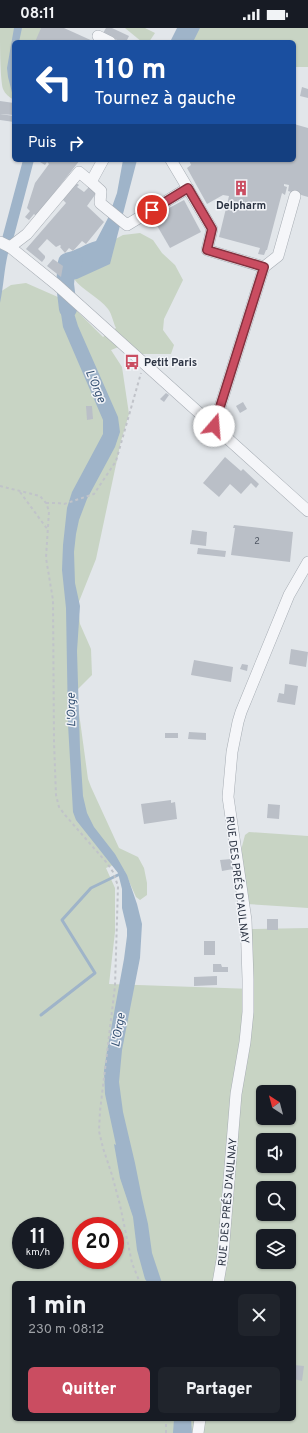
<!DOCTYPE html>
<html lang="fr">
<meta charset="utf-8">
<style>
body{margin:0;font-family:Overpass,sans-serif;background:#20242c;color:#f1f3f6;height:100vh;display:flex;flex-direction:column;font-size:15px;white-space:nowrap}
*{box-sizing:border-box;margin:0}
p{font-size:13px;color:#9ea1a6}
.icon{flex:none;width:22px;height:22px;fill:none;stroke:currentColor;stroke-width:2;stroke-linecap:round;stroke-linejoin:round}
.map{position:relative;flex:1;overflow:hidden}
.sheet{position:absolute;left:12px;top:1253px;width:284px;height:140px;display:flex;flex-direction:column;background:#171b24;border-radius:6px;box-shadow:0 1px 3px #0004}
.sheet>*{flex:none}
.top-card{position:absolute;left:12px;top:12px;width:284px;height:122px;border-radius:6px;box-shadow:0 1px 3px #0004;background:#1a4fa0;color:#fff;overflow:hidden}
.needle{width:26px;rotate:324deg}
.fabs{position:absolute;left:256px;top:1057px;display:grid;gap:8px}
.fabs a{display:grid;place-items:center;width:40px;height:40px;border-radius:6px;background:#171b24;box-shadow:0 1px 3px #0004;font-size:20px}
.speed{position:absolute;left:12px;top:1189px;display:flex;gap:8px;font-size:20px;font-weight:700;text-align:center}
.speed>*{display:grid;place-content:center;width:52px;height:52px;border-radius:50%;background:#171b24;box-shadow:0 1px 3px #0004;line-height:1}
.speed small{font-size:10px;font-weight:400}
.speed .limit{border:6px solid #d22;background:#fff;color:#111}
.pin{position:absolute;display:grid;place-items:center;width:34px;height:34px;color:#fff;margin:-17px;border:2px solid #fff;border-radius:50%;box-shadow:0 1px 4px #0007}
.me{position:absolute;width:44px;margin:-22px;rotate:18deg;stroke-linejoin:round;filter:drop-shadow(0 0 3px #0008)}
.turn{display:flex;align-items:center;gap:14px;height:84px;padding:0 16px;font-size:18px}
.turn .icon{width:52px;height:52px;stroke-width:2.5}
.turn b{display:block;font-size:28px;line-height:34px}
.then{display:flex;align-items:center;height:38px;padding:0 16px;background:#0003;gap:8px;font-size:15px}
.round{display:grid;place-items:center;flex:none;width:42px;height:42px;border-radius:6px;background:#20242c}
.head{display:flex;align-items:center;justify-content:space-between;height:68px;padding:0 16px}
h1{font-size:24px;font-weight:800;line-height:30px}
.cta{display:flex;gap:8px;margin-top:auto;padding:8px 16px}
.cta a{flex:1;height:46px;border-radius:6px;background:#ca4d61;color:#fff;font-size:16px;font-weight:800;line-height:46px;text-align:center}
.cta a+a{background:#20242c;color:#f1f3f6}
.status{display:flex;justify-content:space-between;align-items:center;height:28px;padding:0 20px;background:#171b24;direction:ltr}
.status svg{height:11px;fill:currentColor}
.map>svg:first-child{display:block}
.green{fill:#c8d4c4;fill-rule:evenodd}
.water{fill:#9fb4c9}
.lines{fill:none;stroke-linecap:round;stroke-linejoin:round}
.stream{stroke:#9fb4c9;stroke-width:3}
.river{stroke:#9fb4c9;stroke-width:18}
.building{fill:#babfc7}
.minor-casing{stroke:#a7adb4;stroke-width:12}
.path{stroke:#c0c3c9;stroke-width:2;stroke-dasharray:3 3;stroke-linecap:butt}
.minor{stroke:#f5f6f9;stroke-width:11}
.route-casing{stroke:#83323f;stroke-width:10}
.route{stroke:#ca4d61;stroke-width:7}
.labels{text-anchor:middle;stroke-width:3;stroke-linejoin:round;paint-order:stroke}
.number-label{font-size:9px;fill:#4f5663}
.poi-label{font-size:11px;font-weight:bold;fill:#2b3342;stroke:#f2f4f8}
.street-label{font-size:11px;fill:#2b3342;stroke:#f2f4f8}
.water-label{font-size:12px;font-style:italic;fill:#365274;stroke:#f2f4f8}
</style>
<div class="status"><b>08:11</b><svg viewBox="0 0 49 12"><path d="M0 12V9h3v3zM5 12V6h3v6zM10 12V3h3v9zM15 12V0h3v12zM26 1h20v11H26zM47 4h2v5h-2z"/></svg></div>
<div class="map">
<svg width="308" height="1405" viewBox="0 0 308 1405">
<rect width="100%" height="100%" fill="#e2e6ea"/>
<g class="green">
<path d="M 0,0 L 41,0 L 37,14 L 14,14 L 14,72 C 9,69 5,66 3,61 C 0,50 0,14 0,0 Z"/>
<path d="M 125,0 L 145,0 L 155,5 L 149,14 L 142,14 Z"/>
<path d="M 192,0 L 308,0 L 308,39 L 294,39 L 294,14 L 190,14 Z"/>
<path d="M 140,205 L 153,212 L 162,225 L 175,237 L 183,252 L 164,291 L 163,302 L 174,317 L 171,326 L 138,326 L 121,318 L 111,322 L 122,339 L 129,386 L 121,413 L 96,531 L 78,576 L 80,596 L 91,621 L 92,647 L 76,663 L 88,751 L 91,759 L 119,820 L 138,829 L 144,840 L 147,855 L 147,867 L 140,872 L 136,869 L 124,842 L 113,837 L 106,840 L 115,860 L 115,904 L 109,956 L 253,961 L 249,901 L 308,900 L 308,1405 L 0,1405 L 0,264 L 11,257 L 26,255 L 67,273 L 103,309 L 116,300 C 113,294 112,286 108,281 C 99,269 83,263 74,251 L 108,215 L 123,207 ZM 263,1064 L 289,1064 L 289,1090 L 263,1090 ZM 263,1112 L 289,1112 L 289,1138 L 263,1138 ZM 263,1160 L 289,1160 L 289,1186 L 263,1186 ZM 21,1198 L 55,1198 L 55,1232 L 21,1232 ZM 81,1198 L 115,1198 L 115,1232 L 81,1232 ZM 263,1208 L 289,1208 L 289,1234 L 263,1234 ZM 14,1255 L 294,1255 L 294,1391 L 14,1391 Z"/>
<path d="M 249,804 L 308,808 L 308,880 L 247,876 L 240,826 L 245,807 Z"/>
</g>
<g class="water">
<path d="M 14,0 L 22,0 L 19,14 L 14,14 L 14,72 L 8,49 L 7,40 Z"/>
<path d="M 177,0 L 200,0 L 193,14 L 170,14 Z"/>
<path d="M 23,132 L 34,132 L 14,208 C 4,229 5,252 0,275 L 0,218 Z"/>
<path d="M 123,132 L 137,132 L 110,236 L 77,251 L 70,252 L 68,257 L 63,248 L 61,249 L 65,225 C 76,223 85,216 96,213 L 108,190 L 117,165 Z"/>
<path d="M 62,258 L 69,269 L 78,298 L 118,389 L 120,404 L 115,419 L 87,471 L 79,492 L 76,506 L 74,524 L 75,555 L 80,578 L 77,623 L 80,721 L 83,768 L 87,785 L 94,799 L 115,826 L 127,847 L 137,876 L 142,896 L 140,930 L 122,1022 L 119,1054 L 123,1084 L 135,1135 L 142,1170 L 148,1196 L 152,1225 L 162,1255 L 148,1255 L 145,1251 L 137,1222 L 133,1189 L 120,1150 L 114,1116 L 116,1117 L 105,1066 L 104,1043 L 107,1023 L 124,931 L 127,908 L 127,901 L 122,880 L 122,861 L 118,845 L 76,792 L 73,784 L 68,696 L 66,580 L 62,542 L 63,517 L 67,480 L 72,464 L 103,406 L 103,392 L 63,299 L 60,279 Z"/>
<path d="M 174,1391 L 191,1391 L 192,1405 L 173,1405 Z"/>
</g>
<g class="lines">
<path class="stream" d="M 41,987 L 95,945 L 62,892 L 91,860 L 120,846"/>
<path class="river" d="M 68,281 L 65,256 L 67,234 L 74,233"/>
</g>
<g class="building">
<path d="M 41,0 L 64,0 L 95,14 L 35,14 Z"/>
<path d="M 106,0 L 112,0 L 129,8 L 126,14 L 121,14 L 103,5 Z"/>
<path d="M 302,59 L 308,61 L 308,70 L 300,68 Z"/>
<path d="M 0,73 L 14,75 L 14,87 L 0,86 Z"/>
<path d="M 0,86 L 14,88 L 14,94 L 0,92 Z"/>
<path d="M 294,96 L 308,100 L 308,169 L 288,163 L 289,157 L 284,156 L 284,158 L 287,159 L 285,167 L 282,165 L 267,222 L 266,222 L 264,227 L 258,226 L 260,220 L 219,209 L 229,168 L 223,167 L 207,176 L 187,140 L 191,137 L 189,132 L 294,132 Z"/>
<path d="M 41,132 L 80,132 L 36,188 L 34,186 L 29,192 L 25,189 L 30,183 L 27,180 L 35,155 L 49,136 L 47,134 L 45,137 L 40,134 Z"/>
<path d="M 76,155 L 79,157 L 77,159 L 84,164 L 90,158 L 97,164 L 87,178 L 104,194 L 86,216 L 82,213 L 73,223 L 69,220 L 65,225 L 60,219 L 61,218 L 60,217 L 56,219 L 47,211 L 38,221 L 45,228 L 45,230 L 42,234 L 26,221 L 66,175 L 62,171 Z"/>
<path d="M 184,172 L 201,204 L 170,220 L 152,189 Z"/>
<path d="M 53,231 L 63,238 L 61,249 L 47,238 Z"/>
<path d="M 166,365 L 169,367 L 164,374 L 160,371 Z"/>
<path d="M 243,374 L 247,381 L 240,385 L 236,378 Z"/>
<path d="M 86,378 L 92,378 L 93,391 L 87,392 Z"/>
<path d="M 225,429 L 241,443 L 243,441 L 259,456 L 256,460 L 251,455 L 241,466 L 230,456 L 219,469 L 203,455 Z"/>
<path d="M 234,497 L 293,504 L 290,534 L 231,527 L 235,500 L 233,500 Z"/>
<path d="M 192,502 L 207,504 L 206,518 L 190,516 Z"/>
<path d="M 198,520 L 226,523 L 225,529 L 197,526 Z"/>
<path d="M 291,621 L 308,624 L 306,639 L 289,636 Z"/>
<path d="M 194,632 L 233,639 L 231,654 L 191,647 Z"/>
<path d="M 242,636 L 248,637 L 247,643 L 240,641 Z"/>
<path d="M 285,656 L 298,658 L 295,677 L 277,674 L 279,665 L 284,666 Z"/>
<path d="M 189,704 L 206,705 L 206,712 L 188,711 Z"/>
<rect x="165" y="705" width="13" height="5"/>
<path d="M 171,772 L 171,775 L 175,774 L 177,791 L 144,796 L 141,776 Z"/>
<path d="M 268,776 L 280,777 L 279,791 L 267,790 Z"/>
<path d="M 231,831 L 233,841 L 222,843 L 220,832 Z"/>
<rect x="267" y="891" width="11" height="11"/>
<rect x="204" y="913" width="11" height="14"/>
<path d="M 213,936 L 221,936 L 222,939 L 228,939 L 228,944 L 213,944 Z"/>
<path d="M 217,948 L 217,957 L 194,958 L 194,949 Z"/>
<path d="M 294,1337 L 304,1338 L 302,1353 L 294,1351 Z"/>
</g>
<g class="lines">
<defs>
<g id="minor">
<path d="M 98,8 L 110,14"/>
<path d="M 103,132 L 91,154 L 101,163 L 100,175 L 127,197 L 188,160"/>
<path d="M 171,132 L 212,201 L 207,222 L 264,239 L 214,398"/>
<path d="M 0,214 L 10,219 L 57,257 L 308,483"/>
<path d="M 10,219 L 27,206 L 79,144 L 91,154"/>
<path d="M 264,239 L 278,228 L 295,168"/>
<path d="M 218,1255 L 223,1226 L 236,1066 L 245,1014 L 248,984 L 248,951 L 246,892 L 228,769 L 232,724 L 238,694 L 241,684 L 289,567 L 308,534"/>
<path d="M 198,1405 L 200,1391"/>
</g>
</defs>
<use href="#minor" class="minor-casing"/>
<g class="path">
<path d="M 0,458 L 40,468 L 46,475 L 49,483 L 46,530 L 53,572 L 54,714 L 56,767 L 59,779 L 65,787 L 107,835 L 113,844 L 118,858 L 115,958 L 100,1083 L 99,1103 L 103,1120 L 112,1147 L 120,1177 L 132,1235 L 140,1255"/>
<path d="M 20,464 L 48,502"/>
<path d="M 46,475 L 58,475 L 64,476 L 94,466 L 116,433 L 141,345"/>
<path d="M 166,1405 L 166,1391"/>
</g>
<use href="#minor" class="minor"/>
</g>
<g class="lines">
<defs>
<path id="route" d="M 152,182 L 188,160 L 212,201 L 207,222 L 264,239 L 214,398"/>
</defs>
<use href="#route" class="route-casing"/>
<use href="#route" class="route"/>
</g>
<defs>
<symbol id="building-bare" viewBox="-9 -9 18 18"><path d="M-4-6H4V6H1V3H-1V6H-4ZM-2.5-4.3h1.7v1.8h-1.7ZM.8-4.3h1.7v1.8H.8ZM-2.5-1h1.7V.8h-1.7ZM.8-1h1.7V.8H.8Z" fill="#ca4d61" stroke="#f2f4f8" stroke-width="2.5" paint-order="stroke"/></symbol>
<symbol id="bus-bare" viewBox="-9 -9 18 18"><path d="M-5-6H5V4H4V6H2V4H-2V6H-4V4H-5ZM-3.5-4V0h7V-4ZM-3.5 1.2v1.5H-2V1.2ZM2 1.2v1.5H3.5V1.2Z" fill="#ca4d61" stroke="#f2f4f8" stroke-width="2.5" paint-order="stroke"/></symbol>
</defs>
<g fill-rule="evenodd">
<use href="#building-bare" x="230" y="149" width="22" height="22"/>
<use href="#bus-bare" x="121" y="323" width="22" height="22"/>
</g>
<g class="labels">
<g class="number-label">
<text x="257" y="516">2</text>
</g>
<g class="poi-label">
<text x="241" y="181">Delpharm</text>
<text x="144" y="338" text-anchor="start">Petit Paris</text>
</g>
<g class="street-label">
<text transform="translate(238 852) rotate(83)" y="4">RUE DES PRÉS D'AULNAY</text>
<text transform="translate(227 1174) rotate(-85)" y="4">RUE DES PRÉS D'AULNAY</text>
</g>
<g class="water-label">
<text transform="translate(96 358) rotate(67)" y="4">L'Orge</text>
<text transform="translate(71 682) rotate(-91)" y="4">L'Orge</text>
<text transform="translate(118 1002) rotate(-80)" y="4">L'Orge</text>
</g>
</g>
</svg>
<div class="fabs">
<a><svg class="needle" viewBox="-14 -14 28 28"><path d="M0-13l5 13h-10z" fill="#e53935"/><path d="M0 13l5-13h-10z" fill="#9ea1a6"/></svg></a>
<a><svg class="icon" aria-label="sound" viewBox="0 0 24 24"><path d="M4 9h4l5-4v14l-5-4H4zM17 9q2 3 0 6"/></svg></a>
<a><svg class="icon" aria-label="search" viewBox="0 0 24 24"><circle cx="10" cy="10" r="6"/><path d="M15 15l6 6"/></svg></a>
<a><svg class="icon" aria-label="layers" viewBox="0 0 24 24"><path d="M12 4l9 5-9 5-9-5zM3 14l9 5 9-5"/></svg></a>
</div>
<div class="speed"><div>11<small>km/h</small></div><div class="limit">20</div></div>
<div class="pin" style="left:152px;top:182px;background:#d93025"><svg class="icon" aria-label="arrive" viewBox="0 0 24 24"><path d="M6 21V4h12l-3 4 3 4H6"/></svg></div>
<svg class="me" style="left:214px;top:398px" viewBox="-20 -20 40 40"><circle r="19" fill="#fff"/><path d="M0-13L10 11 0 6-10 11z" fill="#ca4d61"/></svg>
<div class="top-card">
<div class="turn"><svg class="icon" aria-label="left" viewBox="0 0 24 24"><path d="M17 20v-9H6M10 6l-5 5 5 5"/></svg><div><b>110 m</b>Tournez à gauche</div></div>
<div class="then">Puis<svg class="icon" aria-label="right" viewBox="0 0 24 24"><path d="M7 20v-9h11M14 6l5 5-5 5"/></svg></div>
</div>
<section class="sheet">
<div class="head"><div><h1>1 min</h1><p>230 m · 08:12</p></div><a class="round"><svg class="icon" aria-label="close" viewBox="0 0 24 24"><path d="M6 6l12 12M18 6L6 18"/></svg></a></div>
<div class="cta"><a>Quitter</a><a>Partager</a></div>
</section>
</div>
